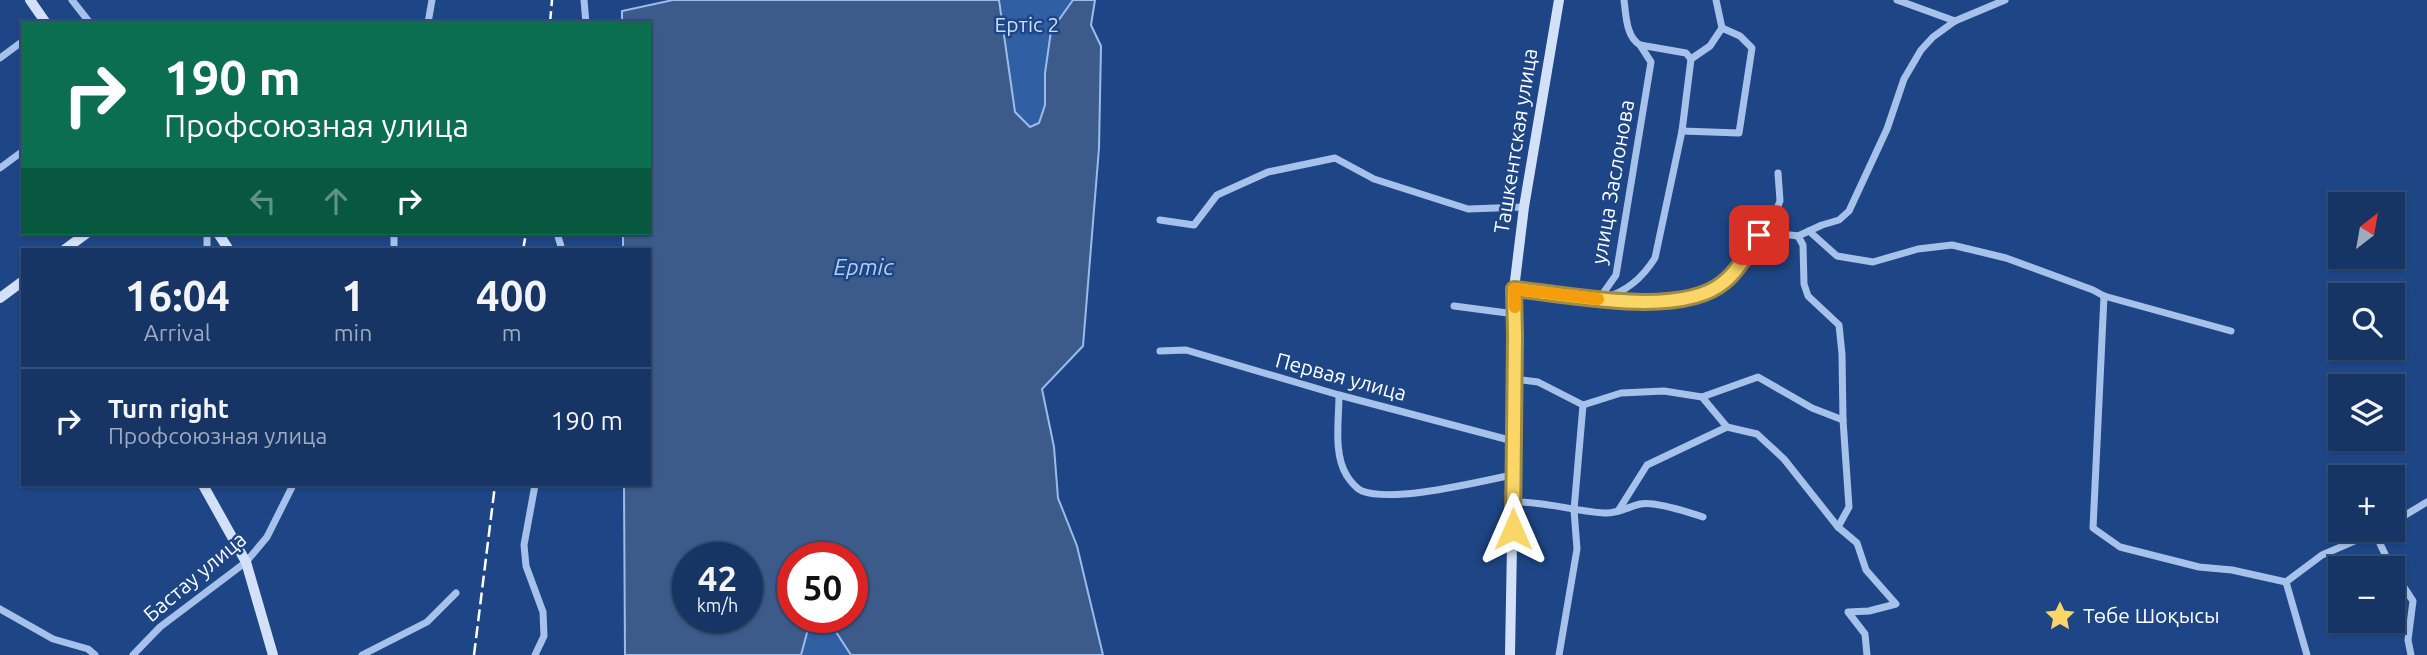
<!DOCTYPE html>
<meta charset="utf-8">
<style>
body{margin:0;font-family:Ubuntu,sans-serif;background:#1f3c6a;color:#f1f3f6;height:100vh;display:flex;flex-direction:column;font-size:26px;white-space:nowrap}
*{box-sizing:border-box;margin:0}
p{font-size:23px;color:#9eaabf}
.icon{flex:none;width:38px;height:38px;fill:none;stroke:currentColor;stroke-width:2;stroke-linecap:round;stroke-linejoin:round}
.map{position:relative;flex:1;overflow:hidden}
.panel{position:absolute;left:21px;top:248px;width:630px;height:238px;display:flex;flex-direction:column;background:#163464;border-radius:0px;box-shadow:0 2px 5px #0004,0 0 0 2px #354f78}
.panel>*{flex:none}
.top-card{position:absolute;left:21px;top:21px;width:630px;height:214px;border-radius:0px;box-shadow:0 2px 5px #0004,0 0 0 2px #354f78;background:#0b6e4f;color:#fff;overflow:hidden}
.needle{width:46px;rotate:31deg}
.tools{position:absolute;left:2328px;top:192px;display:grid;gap:14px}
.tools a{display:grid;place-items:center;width:77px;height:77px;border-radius:0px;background:#163464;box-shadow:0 2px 5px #0004,0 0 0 2px #354f78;font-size:35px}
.speed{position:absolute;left:672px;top:542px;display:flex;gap:14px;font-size:35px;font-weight:700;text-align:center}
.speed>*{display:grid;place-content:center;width:91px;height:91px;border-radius:50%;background:#163464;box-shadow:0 2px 5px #0004,0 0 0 2px #354f78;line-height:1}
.speed small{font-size:18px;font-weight:400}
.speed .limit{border:10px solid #d22;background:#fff;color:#111}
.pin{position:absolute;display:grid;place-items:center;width:60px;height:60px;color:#fff;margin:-30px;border-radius:14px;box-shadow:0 4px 10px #0006}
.me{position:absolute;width:77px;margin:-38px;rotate:0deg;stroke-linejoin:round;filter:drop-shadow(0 0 5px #0008)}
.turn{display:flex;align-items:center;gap:24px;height:147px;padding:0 28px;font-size:32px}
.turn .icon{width:91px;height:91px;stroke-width:2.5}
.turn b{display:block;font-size:49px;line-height:60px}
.lanes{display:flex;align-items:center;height:66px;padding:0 28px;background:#0003;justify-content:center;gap:35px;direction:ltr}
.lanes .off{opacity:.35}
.eta{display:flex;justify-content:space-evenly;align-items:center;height:119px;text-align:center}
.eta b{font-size:42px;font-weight:700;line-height:49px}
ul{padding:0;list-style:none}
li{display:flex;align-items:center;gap:21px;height:105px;padding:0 28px;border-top:2px solid #354f78}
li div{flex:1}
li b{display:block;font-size:26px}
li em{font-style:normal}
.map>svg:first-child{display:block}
.green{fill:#315fa4}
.water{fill:#3d5b8a;stroke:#9abcec;stroke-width:2;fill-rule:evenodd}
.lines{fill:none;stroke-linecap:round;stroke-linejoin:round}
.street{stroke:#a7c2ea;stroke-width:7}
.secondary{stroke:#d2e1f8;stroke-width:10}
.rail{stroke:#fff;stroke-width:2.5;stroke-dasharray:12 5;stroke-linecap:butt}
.route-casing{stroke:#a28b42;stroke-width:18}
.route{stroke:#fad666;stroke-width:12}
.slow{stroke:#f59e0b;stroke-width:12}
.labels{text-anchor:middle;stroke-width:5;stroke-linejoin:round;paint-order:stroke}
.park-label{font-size:21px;fill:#cbddf8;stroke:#1e4686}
.street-label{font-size:21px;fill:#fff;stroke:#1e4686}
.poi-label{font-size:21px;fill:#fff;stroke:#1e4686;text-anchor:start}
.water-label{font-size:23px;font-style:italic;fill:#b2ccf2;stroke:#1e4686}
</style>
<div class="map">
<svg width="2427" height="655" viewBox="0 0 2427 655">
<rect width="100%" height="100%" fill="#1e4686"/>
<g class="green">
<path d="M 999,0 L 1073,0 L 1051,31 L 1045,73 L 1045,105 L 1039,123 L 1029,127 L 1015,112 Z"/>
<path d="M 811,618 L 827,618 L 851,655 L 801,655 Z"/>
</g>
<path class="water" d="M 673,0 L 999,0 L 1015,112 L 1030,127 L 1039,123 L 1045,105 L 1045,73 L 1051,31 L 1073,0 L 1095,0 L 1091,25 L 1101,46 L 1099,148 L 1083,346 L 1042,389 L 1054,447 L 1058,498 L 1077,546 L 1103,655 L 851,655 L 827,618 L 852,618 L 852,558 L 793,558 L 793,618 L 811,618 L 801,655 L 625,655 L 624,485 L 649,485 L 649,250 L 623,250 L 623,233 L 649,233 L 649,23 L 622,23 L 622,11 ZM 688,558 L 747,558 L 747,618 L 688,618 Z"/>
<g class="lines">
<g class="street">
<path d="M 72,0 L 90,23"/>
<path d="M 584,0 L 586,23"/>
<path d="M 1624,0 C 1626,15 1626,37 1640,45 L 1686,53 L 1691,59 L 1710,46 L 1722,28 L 1716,0"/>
<path d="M 1897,0 L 1955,21"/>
<path d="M 428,23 L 432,0"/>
<path d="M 0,58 L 23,41"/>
<path d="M 1682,131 L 1739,133 L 1752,48 L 1740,36 L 1722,28"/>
<path d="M 0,168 L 23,151"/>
<path d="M 1160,220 L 1194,225 L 1217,195 L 1268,172 L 1335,158 L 1374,179 L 1468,209 L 1524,207"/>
<path d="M 1809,231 L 1837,256 L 1873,262 L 1918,249 L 1952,245 L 2006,258 L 2093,290 L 2104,296 L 2231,331"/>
<path d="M 1767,232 L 1780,201 L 1778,173"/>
<path d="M 207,233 L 207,250"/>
<path d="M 557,233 L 562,250"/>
<path d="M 1798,236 L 1803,245 L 1804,284 L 1808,296 L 1839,325 L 1842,354 L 1843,420 L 1849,507 L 1838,527 L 1857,543 L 1866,570 L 1896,604 L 1869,611 L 1848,612 L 1865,634 L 1867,655"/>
<path d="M 394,250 L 394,233"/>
<path d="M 1514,289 C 1567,294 1681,319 1724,282 C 1739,271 1749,250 1759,235 L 1767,232 L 1798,236 L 1822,225 L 1839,220 L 1849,211 L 1887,129 L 1904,79 L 1921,50 L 1933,37 L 1955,21 L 2005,0"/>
<path d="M 2104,296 L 2093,528 L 2120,547 L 2199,567 L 2232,570 L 2286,582"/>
<path d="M 1606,297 C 1628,291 1643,277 1655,258 L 1682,131 L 1691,59"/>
<path d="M 1599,299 L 1616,275 L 1651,62 L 1640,45"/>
<path d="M 1454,306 L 1515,314"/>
<path d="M 1160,351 L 1186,350 L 1339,395 L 1513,441"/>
<path d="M 1515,379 L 1538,382 L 1583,405 L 1621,393 L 1664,391 L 1702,397 L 1727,427 L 1757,434 L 1784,459 L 1838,527"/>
<path d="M 1339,395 C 1339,420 1333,454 1347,476 C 1350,481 1357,489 1362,491 C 1394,503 1477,482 1512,475"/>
<path d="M 1702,397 L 1758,377 L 1812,408 L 1843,420"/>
<path d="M 1513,502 C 1544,501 1573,511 1604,513 C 1617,514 1628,507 1640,504 C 1654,501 1688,512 1703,517"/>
<path d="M 1618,511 L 1647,465 L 1727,427"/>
<path d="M 2392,523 L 2427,502"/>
<path d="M 2375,533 L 2392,569"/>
<path d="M 2392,569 L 2413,601 L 2408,640 L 2411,655"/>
<path d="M 2286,582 L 2322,555 L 2380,530"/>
<path d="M 2286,582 L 2307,655"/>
<path d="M 0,609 L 53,639 L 88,649 L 95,655"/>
<path d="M 133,655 L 160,627 L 246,562 L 267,537 L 293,485"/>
<path d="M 362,655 L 427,622 L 456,593"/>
<path d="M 535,655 L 544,636 L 543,612 L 526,566 L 524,545 L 535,485"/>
<path d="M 1559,655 L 1577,549 L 1574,510 L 1583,405"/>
</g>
<g class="secondary">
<path d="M 30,0 L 46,23"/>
<path d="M 218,233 L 229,250"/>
<path d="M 64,250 L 87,233"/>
<path d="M 0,298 L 23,281"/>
<path d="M 203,485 L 246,562 L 273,655"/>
<path d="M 1510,655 L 1515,379 L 1514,289 L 1524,207 L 1559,0"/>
</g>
<g class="rail">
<path d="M 550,23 L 552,0"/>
<path d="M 523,250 L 526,233"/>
<path d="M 474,655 L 495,485"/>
</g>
</g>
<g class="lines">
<defs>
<path id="route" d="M 1513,529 L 1515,336 L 1514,289 C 1567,294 1681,319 1724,282 C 1739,270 1749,250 1759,235"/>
</defs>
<use href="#route" class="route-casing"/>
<use href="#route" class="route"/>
<path class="slow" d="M 1515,307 L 1514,289 L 1598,299"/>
</g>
<defs>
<symbol id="sight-bare" viewBox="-9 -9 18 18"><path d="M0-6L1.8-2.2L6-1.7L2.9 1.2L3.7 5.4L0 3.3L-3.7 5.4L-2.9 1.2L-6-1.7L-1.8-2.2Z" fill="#fad666" stroke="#1e4686" stroke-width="2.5" paint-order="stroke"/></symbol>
</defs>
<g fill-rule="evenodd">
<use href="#sight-bare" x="2038" y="594" width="44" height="44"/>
</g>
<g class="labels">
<g class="park-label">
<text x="1027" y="32">Ертіс 2</text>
</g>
<g class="street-label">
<text transform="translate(1516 141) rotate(-81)" y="7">Ташкентская улица</text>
<text transform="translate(1613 182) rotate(-80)" y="7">улица Заслонова</text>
<text transform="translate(1341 377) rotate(15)" y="7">Первая улица</text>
<text transform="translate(195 577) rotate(-40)" y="7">Бастау улица</text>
</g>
<g class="poi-label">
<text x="2083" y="623">Төбе Шоқысы</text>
</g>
<g class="water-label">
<text x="864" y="275">Ертіс</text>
</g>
</g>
</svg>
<div class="tools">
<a><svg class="needle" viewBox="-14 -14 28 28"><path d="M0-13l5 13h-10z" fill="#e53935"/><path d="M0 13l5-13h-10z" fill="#9eaabf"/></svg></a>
<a><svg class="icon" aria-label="search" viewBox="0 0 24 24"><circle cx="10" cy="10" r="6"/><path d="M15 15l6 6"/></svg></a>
<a><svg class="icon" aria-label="layers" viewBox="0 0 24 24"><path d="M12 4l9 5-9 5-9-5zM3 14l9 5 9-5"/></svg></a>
<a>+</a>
<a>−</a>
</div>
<div class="speed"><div>42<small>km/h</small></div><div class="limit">50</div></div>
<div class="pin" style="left:1759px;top:235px;background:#d93025"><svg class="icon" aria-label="arrive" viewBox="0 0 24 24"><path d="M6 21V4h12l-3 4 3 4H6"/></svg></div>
<svg class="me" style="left:1513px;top:529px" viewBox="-20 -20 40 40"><path d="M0-17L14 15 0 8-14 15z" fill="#fad666" stroke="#fff" stroke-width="4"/></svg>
<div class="top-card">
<div class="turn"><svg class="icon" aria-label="right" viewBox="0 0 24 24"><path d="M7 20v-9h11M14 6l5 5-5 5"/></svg><div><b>190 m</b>Профсоюзная улица</div></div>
<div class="lanes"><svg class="icon off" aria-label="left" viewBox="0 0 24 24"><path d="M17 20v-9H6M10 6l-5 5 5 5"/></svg><svg class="icon off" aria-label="ahead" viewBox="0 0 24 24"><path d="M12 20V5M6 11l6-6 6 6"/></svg><svg class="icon" aria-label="right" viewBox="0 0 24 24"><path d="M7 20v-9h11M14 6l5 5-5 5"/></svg></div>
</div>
<section class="panel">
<div class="eta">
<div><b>16:04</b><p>Arrival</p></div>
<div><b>1</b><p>min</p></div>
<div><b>400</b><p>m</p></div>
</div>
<ul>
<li><svg class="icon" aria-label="right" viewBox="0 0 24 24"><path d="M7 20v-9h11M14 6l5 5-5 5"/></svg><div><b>Turn right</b><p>Профсоюзная улица</p></div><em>190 m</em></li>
</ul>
</section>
</div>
